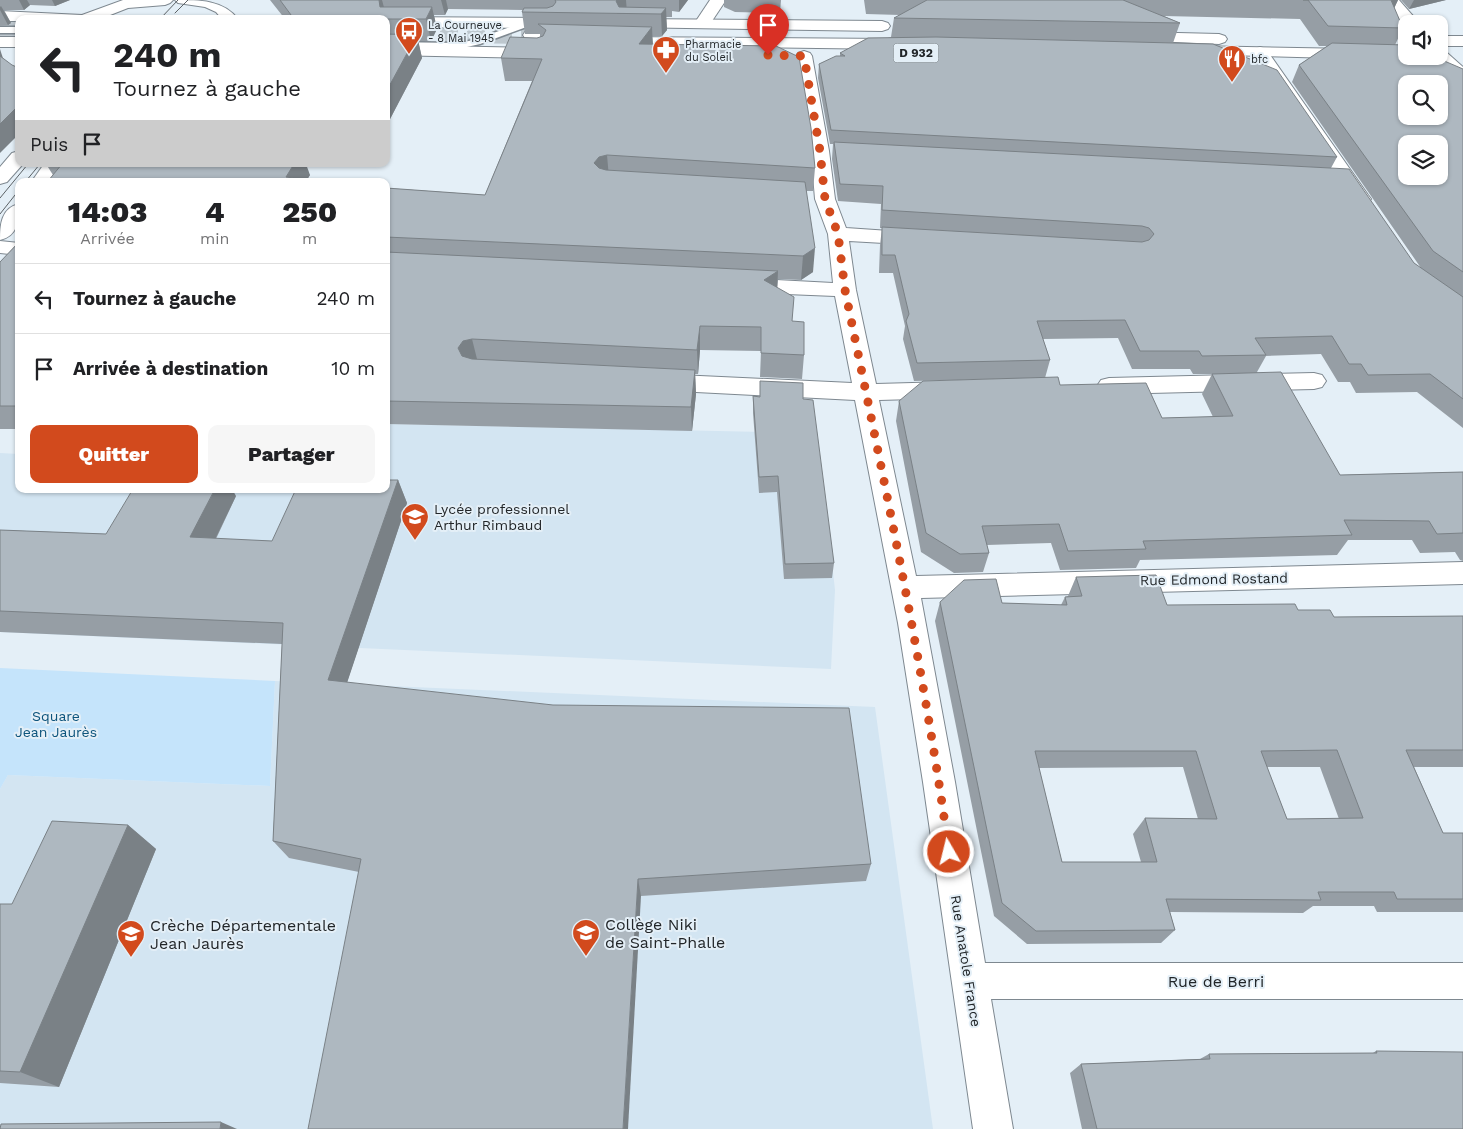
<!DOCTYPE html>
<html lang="fr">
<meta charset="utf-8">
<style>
body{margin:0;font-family:"Work Sans",sans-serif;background:#f6f6f6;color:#202124;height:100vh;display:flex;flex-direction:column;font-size:19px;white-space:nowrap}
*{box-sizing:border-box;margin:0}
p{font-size:16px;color:#757577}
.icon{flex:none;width:28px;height:28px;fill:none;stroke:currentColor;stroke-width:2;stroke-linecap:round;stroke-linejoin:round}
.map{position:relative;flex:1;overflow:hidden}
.details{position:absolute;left:15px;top:178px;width:375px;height:315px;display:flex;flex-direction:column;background:#fff;border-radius:10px;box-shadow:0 1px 4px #0004}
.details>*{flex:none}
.guide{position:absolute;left:15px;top:15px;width:375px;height:152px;border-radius:10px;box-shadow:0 1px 4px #0004;background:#fff;color:#202124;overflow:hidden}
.buttons{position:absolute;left:1398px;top:15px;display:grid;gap:10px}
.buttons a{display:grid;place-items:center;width:50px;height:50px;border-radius:10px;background:#fff;box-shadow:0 1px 4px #0004;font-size:25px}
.pin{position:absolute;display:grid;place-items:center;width:42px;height:42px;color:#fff;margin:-51px -21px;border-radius:50% 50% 50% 0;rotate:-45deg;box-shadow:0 0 5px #0007}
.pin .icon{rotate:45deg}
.me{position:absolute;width:55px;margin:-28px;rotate:352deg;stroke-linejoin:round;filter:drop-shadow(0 0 4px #0008)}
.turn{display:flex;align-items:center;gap:18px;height:105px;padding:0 15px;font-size:22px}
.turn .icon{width:65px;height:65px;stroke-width:2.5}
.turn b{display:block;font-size:35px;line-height:42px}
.then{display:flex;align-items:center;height:48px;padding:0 15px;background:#0003;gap:10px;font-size:19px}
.eta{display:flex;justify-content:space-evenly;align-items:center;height:85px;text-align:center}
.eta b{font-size:30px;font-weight:800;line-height:35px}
.action{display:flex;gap:10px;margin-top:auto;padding:10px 15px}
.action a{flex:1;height:58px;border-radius:10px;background:#d24a1d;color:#fff;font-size:20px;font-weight:800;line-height:58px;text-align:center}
.action a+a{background:#f6f6f6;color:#202124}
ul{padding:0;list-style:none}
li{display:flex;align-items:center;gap:15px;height:70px;padding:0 15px;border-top:1px solid #e0e0e0}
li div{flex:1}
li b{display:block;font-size:19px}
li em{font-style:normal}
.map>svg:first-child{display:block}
.built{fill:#d3e5f2}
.green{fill:#c5e4fb}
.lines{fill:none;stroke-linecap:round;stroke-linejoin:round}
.primary-tunnel{stroke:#bdc7ce;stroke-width:18;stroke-dasharray:18 9;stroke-linecap:butt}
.lane-casing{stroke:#7e8890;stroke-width:3}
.street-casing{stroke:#7e8890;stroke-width:2}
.primary-casing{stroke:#7e8890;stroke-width:2}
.lane{fill:#fff;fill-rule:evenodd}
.street{fill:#fff;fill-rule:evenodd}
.primary{fill:#fff;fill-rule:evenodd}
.tram{stroke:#5c6266;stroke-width:1}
.wall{fill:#969ea5;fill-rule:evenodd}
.shaded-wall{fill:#7a8186}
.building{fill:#aeb8c0;stroke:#7a8186;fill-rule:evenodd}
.route{stroke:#d24a1d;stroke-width:9;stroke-dasharray:0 16.2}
.labels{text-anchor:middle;stroke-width:4;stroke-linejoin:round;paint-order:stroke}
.far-poi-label{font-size:11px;fill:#222629;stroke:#e4eff7;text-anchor:start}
.shield{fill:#e4eff7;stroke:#5c6267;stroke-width:1}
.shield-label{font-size:12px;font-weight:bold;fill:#222629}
.poi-label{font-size:14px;fill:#222629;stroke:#e4eff7;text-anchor:start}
.street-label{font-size:14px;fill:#222629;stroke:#e4eff7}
.park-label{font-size:14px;fill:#0d547c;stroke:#e4eff7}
.near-poi-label{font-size:16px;fill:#222629;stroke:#e4eff7;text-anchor:start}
.near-street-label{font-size:16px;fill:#222629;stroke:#e4eff7}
</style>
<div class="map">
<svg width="1463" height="1129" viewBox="0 0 1463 1129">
<rect width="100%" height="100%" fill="#e4eff7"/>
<g class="built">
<path d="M 386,424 L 814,433 L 824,492 L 835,590 L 831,669 L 0,632 L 0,453 L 19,454 L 19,489 L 386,489 Z"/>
<path d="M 275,681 L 875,707 L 933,1129 L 0,1129 L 0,789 L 8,775 L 270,786 Z"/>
</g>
<path class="green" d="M 0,668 L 275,681 L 270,786 L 8,775 L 0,789 Z"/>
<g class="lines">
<g class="primary-tunnel">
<path d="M 0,27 L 19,27"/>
<path d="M 386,33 L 531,35"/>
</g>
<defs>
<g id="lane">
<path d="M 529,20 L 534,23 L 532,25 L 480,44 L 458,49 L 386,48 L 386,42 L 458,43 L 474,40 Z"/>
<rect x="0" y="27" width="19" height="6"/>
</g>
<g id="street">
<path d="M 710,0 L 726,0 L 708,27 L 696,27 L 694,24 Z"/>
<path d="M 1383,0 L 1399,0 L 1420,24 L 1406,24 L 1406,27 Z"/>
<path d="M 1260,47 L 1266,49 L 1368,195 L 1371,199 L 1368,203 L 1361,205 L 1354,203 L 1252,52 L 1254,49 Z"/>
<path d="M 1439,49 L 1445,51 L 1463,67 L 1463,78 L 1450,74 L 1432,56 L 1439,56 Z"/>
<path d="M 804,51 L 810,53 L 812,56 L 829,151 L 835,199 L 846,228 L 919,233 L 926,235 L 929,239 L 926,243 L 919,245 L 849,241 L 856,290 L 876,384 L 949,382 L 957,384 L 961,390 L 957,396 L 949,398 L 879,400 L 916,576 L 1463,562 L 1463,584 L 921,598 L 955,782 L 985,963 L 1463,963 L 1463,999 L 991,999 L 1013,1129 L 973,1129 L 923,782 L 898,623 L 855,400 L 657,390 L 649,388 L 645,382 L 649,376 L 657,374 L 852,383 L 835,296 L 741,292 L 733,290 L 730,285 L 733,280 L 741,278 L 833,283 L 828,234 L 815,199 L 811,151 L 796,56 L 798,53 Z"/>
<path d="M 0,241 L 19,243 L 19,255 L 0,253 Z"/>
<path d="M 1314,373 L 1322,375 L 1326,381 L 1322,387 L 1314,389 L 1109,394 L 1101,392 L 1097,386 L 1101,380 L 1109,378 Z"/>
</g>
<g id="primary">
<path d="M 123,0 L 173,0 L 170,3 L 165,5 L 128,8 L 100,19 L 19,19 L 19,21 L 0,21 L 0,11 L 82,15 Z"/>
<path d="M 175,0 C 201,0 223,0 238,19 L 222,19 L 216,12 L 205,7 L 178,3 Z"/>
<path d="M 386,17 L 554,18 L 560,20 L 562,23 L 560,26 L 554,28 L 386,27 L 386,19 L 380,19 Z"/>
<path d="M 630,19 L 882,21 L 888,23 L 890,26 L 888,29 L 882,31 L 624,27 L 622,24 L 624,21 Z"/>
<path d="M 531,30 L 577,30 L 583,32 L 585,35 L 583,38 L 577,40 L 525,38 L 523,35 L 525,32 Z"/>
<path d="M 1137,32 L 1219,34 L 1225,36 L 1227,39 L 1225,42 L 1219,44 L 1131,40 L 1129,37 L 1131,34 Z"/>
<rect x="1439" y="36" width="24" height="10"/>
<rect x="0" y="37" width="19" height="10"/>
<path d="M 615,37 L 892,39 L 898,41 L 900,44 L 898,47 L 892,49 L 609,45 L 607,42 L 609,39 Z"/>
<path d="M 386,45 L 542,48 L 548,50 L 550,53 L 548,56 L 542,58 L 386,55 Z"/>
<path d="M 1195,46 L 1406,50 L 1406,56 L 1413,56 L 1406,60 L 1189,54 L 1187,51 L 1189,48 Z"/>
<path d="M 19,151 L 19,164 L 23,164 L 7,182 L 0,184 L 0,167 L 12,153 Z"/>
<path d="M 44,164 L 63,164 L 51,181 L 32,181 Z"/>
<path d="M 19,204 C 19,220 18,236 0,240 C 0,225 1,208 19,204 Z"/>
</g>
</defs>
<use href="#lane" class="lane-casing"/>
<use href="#street" class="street-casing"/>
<use href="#primary" class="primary-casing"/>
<use href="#lane" class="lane"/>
<use href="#street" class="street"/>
<use href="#primary" class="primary"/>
<g class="tram">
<path d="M 175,13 L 188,0"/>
<path d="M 160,19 L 178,0"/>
<path d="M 26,181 L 40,164"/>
<path d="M 0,198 L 28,164"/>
<path d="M 0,214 L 19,190"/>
</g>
</g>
<g class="wall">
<path d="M 0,0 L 70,0 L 55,6 L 30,5 L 24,10 L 4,10 L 11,23 L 8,25 L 0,26 Z"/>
<path d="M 270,0 L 688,0 L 679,12 L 672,11 L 672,17 L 666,17 L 667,30 L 662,36 L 652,36 L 653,44 L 815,168 L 813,191 L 806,191 L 813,272 L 801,280 L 778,279 L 777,288 L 792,321 L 804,355 L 802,379 L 760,377 L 761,351 L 700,350 L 698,374 L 695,374 L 696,394 L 692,431 L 386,424 L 386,188 L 485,195 L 532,81 L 505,81 L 501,58 L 537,38 L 540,37 L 540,34 L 525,34 L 522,12 L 523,10 L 448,9 L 445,15 L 434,15 L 437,29 L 431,41 L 418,41 L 422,58 L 390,119 L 386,119 L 386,19 L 285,19 Z"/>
<path d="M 724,0 L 781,0 L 780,13 L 735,12 L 724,7 Z"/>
<path d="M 864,0 L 1398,0 L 1394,8 L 1403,28 L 1395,45 L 1406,56 L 1463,69 L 1463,428 L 1417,392 L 1356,393 L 1350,382 L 1338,382 L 1321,354 L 1266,356 L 1257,372 L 1340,475 L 1463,472 L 1463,561 L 1460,560 L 1455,552 L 1420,553 L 1412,540 L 1348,540 L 1337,555 L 1140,560 L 1136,568 L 1060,570 L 1051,543 L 987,545 L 989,553 L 983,572 L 954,573 L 921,552 L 896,421 L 899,401 L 1007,379 L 914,381 L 903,339 L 905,326 L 893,273 L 879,273 L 880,245 L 882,228 L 880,228 L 881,204 L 838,201 L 832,159 L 833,144 L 830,144 L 818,78 L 819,64 L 840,56 L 840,53 L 891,37 L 894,18 L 900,15 L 866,14 ZM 1164,16 L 1300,19 L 1319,46 L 1327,46 L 1299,65 L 1292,82 L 1421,268 L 1414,263 L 1331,168 L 1337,157 L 1173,43 L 1180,23 ZM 1118,338 L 1132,369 L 1190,369 L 1193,374 L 1212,374 L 1202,394 L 1213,417 L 1162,418 L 1060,385 L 1045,378 L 1050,360 L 1043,339 Z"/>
<path d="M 1401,0 L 1446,0 L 1409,9 Z"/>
<path d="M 46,164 L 294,164 L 310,175 L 307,180 L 53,175 Z"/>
<path d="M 19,242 L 19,429 L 0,429 L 0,262 Z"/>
<path d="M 753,396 L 803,399 L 834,563 L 832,578 L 784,579 L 777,492 L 759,493 L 753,413 Z"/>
<path d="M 398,480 L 407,503 L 347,682 L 871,864 L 866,881 L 641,896 L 359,872 L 289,858 L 273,841 L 282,644 L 0,632 L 0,530 L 106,534 L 236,496 L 216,539 L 272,541 Z"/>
<path d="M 1076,577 L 1167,605 L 1298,610 L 1334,617 L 1463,616 L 1463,767 L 1414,767 L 1443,833 L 1463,833 L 1463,912 L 1377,912 L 1374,906 L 1313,906 L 1303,913 L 1170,912 L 1175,930 L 1161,943 L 1027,944 L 994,916 L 935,621 L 940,602 L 1002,603 L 1061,605 L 1065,597 L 1068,596 ZM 1183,767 L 1198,819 L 1145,818 L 1133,834 L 1141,862 L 1062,862 L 1039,768 ZM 1267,767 L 1320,767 L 1339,819 L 1287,819 Z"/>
<path d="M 128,825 L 156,849 L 59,1087 L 0,1083 L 0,904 L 12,904 Z"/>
<path d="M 1376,1051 L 1463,1129 L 1082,1129 L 1070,1073 L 1081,1064 L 1200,1059 L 1209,1054 L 1373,1053 Z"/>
</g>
<g class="shaded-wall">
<path d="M 19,0 L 27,0 L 30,5 L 24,10 Z"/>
<path d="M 52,0 L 70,0 L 55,6 Z"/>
<path d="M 373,0 L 382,0 L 386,15 Z"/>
<path d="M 441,0 L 446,0 L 448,9 L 445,15 Z"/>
<path d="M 617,0 L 626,0 L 627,14 L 617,14 L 616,1 Z"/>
<path d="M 679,0 L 688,0 L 679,12 Z"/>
<path d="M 1387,0 L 1398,0 L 1392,13 Z"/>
<path d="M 1414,0 L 1446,0 L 1409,9 Z"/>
<path d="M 1,6 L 11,23 L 8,25 L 0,10 L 0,7 Z"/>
<path d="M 432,7 L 437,29 L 431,41 L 426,19 Z"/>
<path d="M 666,8 L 667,30 L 662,36 L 661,14 Z"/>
<path d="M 652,27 L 653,49 L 639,44 Z"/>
<path d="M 417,35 L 422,58 L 390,119 L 386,105 L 386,92 Z"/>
<path d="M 0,49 L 7,71 L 0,59 Z"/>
<path d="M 19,105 L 19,134 L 0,153 L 0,124 Z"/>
<path d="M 607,155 L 609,178 L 601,180 L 594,163 L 599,157 Z"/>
<path d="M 294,164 L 306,164 L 310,175 L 306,181 L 286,177 Z"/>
<path d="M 815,248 L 813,272 L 801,280 L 803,256 Z"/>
<path d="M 778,271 L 777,295 L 764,280 Z"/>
<path d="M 700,326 L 700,350 L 698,374 L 697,350 Z"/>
<path d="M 472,339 L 478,363 L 464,372 L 458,348 L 463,341 Z"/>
<path d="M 695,370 L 696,394 L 692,431 L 691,407 Z"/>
<path d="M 398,480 L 407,503 L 341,701 L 328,680 Z"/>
<path d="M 215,489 L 232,489 L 236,496 L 205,560 L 190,537 Z"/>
<path d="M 128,825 L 156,849 L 59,1087 L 20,1072 Z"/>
<path d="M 638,879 L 641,896 L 628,1129 L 623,1129 Z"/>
<path d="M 221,1122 L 237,1129 L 220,1129 Z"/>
</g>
<g class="building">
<path d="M 280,0 L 379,0 L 380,7 L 432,7 L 426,19 L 294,19 Z"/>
<path d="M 555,0 L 617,0 L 616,1 L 619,7 L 666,8 L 661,14 L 522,12 L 524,8 L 547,8 L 553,6 L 556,2 Z"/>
<path d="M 927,0 L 1123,0 L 1180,23 L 894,18 Z"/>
<path d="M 1303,0 L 1391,0 L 1403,28 L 1328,26 L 1308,0 Z"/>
<path d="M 538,24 L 652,27 L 639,44 L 776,46 L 799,57 L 811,128 L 815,168 L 607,155 L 599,157 L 594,163 L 599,168 L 606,170 L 805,182 L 815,248 L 803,256 L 386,237 L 386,188 L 485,195 L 542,59 L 501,58 L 510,37 L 537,38 L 543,36 L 546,30 Z"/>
<path d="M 386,34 L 417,35 L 386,92 Z"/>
<path d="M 936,37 L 1213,44 L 1277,70 L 1337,157 L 831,130 L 819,64 L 836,56 L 845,56 L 840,53 L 868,38 Z"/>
<path d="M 1332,43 L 1406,45 L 1406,56 L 1429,56 L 1442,60 L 1463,69 L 1463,272 L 1433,251 L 1299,65 ZM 1406,84 L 1439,84 L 1439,116 L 1406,116 ZM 1406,144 L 1439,144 L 1439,176 L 1406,176 Z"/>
<path d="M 0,56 L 12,65 L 19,68 L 19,105 L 0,124 Z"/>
<path d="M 834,142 L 1349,169 L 1414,263 L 1463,297 L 1463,399 L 1430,374 L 1368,375 L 1361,364 L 1349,364 L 1332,336 L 1255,338 L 1266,355 L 1202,356 L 1199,351 L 1140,351 L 1125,320 L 1037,321 L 1050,360 L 917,363 L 906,321 L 909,314 L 895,255 L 882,255 L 882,227 L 1142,242 L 1149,240 L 1154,234 L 1149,228 L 1142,226 L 882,210 L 883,186 L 840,184 Z"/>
<path d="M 62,164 L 294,164 L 286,177 L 317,181 L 48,181 Z"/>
<path d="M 19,242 L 19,406 L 0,406 L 0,262 Z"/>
<path d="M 386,252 L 778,271 L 764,280 L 794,297 L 792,321 L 804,322 L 804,355 L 761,353 L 761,327 L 700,326 L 697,350 L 472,339 L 463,341 L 458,348 L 462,356 L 472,359 L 695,370 L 691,407 L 386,401 Z"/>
<path d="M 1281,372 L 1340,475 L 1463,472 L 1463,533 L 1437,534 L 1429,521 L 1344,520 L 1352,535 L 1143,541 L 1146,549 L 1068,551 L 1059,524 L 982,526 L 989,553 L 960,554 L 926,533 L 899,401 L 923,381 L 1058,377 L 1060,385 L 1146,383 L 1162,418 L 1233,416 L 1212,374 Z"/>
<path d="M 760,381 L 803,383 L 803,399 L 813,400 L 834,563 L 785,564 L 778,476 L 759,477 L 753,396 L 760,397 Z"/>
<path d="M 386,480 L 398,480 L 328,680 L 553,705 L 849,708 L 871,864 L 638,879 L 623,1129 L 308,1129 L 361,859 L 273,841 L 283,623 L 0,611 L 0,530 L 106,534 L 133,489 L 215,489 L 190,537 L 272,541 L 296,489 L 386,489 Z"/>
<path d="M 1156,575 L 1167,605 L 1295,604 L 1298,610 L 1330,610 L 1334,617 L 1463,616 L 1463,750 L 1406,750 L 1443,833 L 1463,833 L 1463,899 L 1397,899 L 1394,892 L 1318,892 L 1321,900 L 1166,899 L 1175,930 L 1036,931 L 1002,903 L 940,602 L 964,580 L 996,579 L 1002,603 L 1067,605 L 1065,597 L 1082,596 L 1076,577 ZM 1337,750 L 1363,818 L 1287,819 L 1261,751 ZM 1035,751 L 1196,751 L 1217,819 L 1145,818 L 1157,862 L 1062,862 Z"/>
<path d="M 52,821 L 128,825 L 20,1072 L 0,1071 L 0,904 L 12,904 Z"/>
<path d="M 1376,1051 L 1463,1052 L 1463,1129 L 1097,1129 L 1081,1064 L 1210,1059 L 1209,1054 L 1377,1053 Z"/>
<path d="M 221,1122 L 220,1129 L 0,1129 L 1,1124 Z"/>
</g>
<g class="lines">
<path class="route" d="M 768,55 L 804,56 L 820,151 L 825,199 L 838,234 L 845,290 C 883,476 923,663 949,852"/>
</g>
<defs>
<symbol id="bus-pin" viewBox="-11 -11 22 30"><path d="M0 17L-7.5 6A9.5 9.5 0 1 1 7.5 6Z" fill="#d24a1d" stroke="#e4eff7"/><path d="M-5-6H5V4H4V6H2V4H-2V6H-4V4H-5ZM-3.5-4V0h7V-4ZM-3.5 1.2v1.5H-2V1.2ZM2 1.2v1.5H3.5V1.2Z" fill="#fff"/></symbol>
<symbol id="pharmacy-pin" viewBox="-11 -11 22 30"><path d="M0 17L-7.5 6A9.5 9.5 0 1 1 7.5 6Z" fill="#d24a1d" stroke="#e4eff7"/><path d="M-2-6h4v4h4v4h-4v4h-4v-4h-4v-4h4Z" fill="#fff"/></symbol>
<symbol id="restaurant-pin" viewBox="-11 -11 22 30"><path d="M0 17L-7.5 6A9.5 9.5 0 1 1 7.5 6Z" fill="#d24a1d" stroke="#e4eff7"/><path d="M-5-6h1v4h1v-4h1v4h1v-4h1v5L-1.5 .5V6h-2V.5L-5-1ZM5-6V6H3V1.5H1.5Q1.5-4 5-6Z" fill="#fff"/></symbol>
<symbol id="school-pin" viewBox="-11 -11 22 30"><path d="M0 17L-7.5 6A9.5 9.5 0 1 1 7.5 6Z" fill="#d24a1d" stroke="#e4eff7"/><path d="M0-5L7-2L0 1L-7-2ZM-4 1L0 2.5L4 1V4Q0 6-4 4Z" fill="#fff"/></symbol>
</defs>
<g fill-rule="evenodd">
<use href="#bus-pin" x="393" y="15" width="32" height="43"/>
<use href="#pharmacy-pin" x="650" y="34" width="32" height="43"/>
<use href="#restaurant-pin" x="1216" y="43" width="32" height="43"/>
<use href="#school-pin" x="399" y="501" width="32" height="43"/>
<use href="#school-pin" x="570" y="917" width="32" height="43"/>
<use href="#school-pin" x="115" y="918" width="32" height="43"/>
</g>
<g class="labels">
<g class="far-poi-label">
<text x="428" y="29">La Courneuve<tspan x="428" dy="13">- 8 Mai 1945</tspan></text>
<text x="685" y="48">Pharmacie<tspan x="685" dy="13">du Soleil</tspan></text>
<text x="1251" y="63">bfc</text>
</g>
<rect class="shield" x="893.5" y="43.5" width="45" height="19" rx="4"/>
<g class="shield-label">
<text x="916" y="57">D 932</text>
</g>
<g class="poi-label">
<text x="434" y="514">Lycée professionnel<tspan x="434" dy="16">Arthur Rimbaud</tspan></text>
</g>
<g class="street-label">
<text transform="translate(1214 579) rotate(-1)" y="5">Rue Edmond Rostand</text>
<text transform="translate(966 961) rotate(81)" y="5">Rue Anatole France</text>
</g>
<g class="park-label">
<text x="56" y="721">Square<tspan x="56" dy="16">Jean Jaurès</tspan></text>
</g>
<g class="near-poi-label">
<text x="605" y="930">Collège Niki<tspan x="605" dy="18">de Saint-Phalle</tspan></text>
<text x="150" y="931">Crèche Départementale<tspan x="150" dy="18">Jean Jaurès</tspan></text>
</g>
<g class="near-street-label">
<text x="1216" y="987">Rue de Berri</text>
</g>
</g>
</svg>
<div class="buttons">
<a><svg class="icon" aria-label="sound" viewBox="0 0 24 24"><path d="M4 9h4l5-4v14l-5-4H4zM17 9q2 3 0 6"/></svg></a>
<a><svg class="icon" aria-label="search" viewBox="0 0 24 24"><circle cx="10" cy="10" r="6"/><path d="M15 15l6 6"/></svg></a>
<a><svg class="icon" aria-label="layers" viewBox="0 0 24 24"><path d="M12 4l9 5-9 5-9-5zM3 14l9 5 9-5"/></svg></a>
</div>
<div class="pin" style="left:768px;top:55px;background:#d93025"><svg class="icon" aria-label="arrive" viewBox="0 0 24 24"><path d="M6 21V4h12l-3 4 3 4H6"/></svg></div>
<svg class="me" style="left:949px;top:852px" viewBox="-20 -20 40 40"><circle r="17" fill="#d24a1d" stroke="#fff" stroke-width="3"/><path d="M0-11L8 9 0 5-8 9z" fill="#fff"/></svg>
<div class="guide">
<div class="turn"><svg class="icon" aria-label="left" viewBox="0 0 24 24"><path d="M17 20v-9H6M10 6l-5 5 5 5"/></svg><div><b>240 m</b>Tournez à gauche</div></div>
<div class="then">Puis<svg class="icon" aria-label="arrive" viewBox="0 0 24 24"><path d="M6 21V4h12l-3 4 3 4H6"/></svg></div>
</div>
<section class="details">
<div class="eta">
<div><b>14:03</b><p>Arrivée</p></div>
<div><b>4</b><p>min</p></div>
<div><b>250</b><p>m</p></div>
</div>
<ul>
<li><svg class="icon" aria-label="left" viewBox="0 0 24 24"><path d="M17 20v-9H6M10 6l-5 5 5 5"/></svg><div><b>Tournez à gauche</b></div><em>240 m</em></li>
<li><svg class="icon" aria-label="arrive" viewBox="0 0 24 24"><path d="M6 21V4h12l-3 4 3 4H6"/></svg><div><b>Arrivée à destination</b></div><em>10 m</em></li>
</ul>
<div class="action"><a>Quitter</a><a>Partager</a></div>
</section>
</div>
